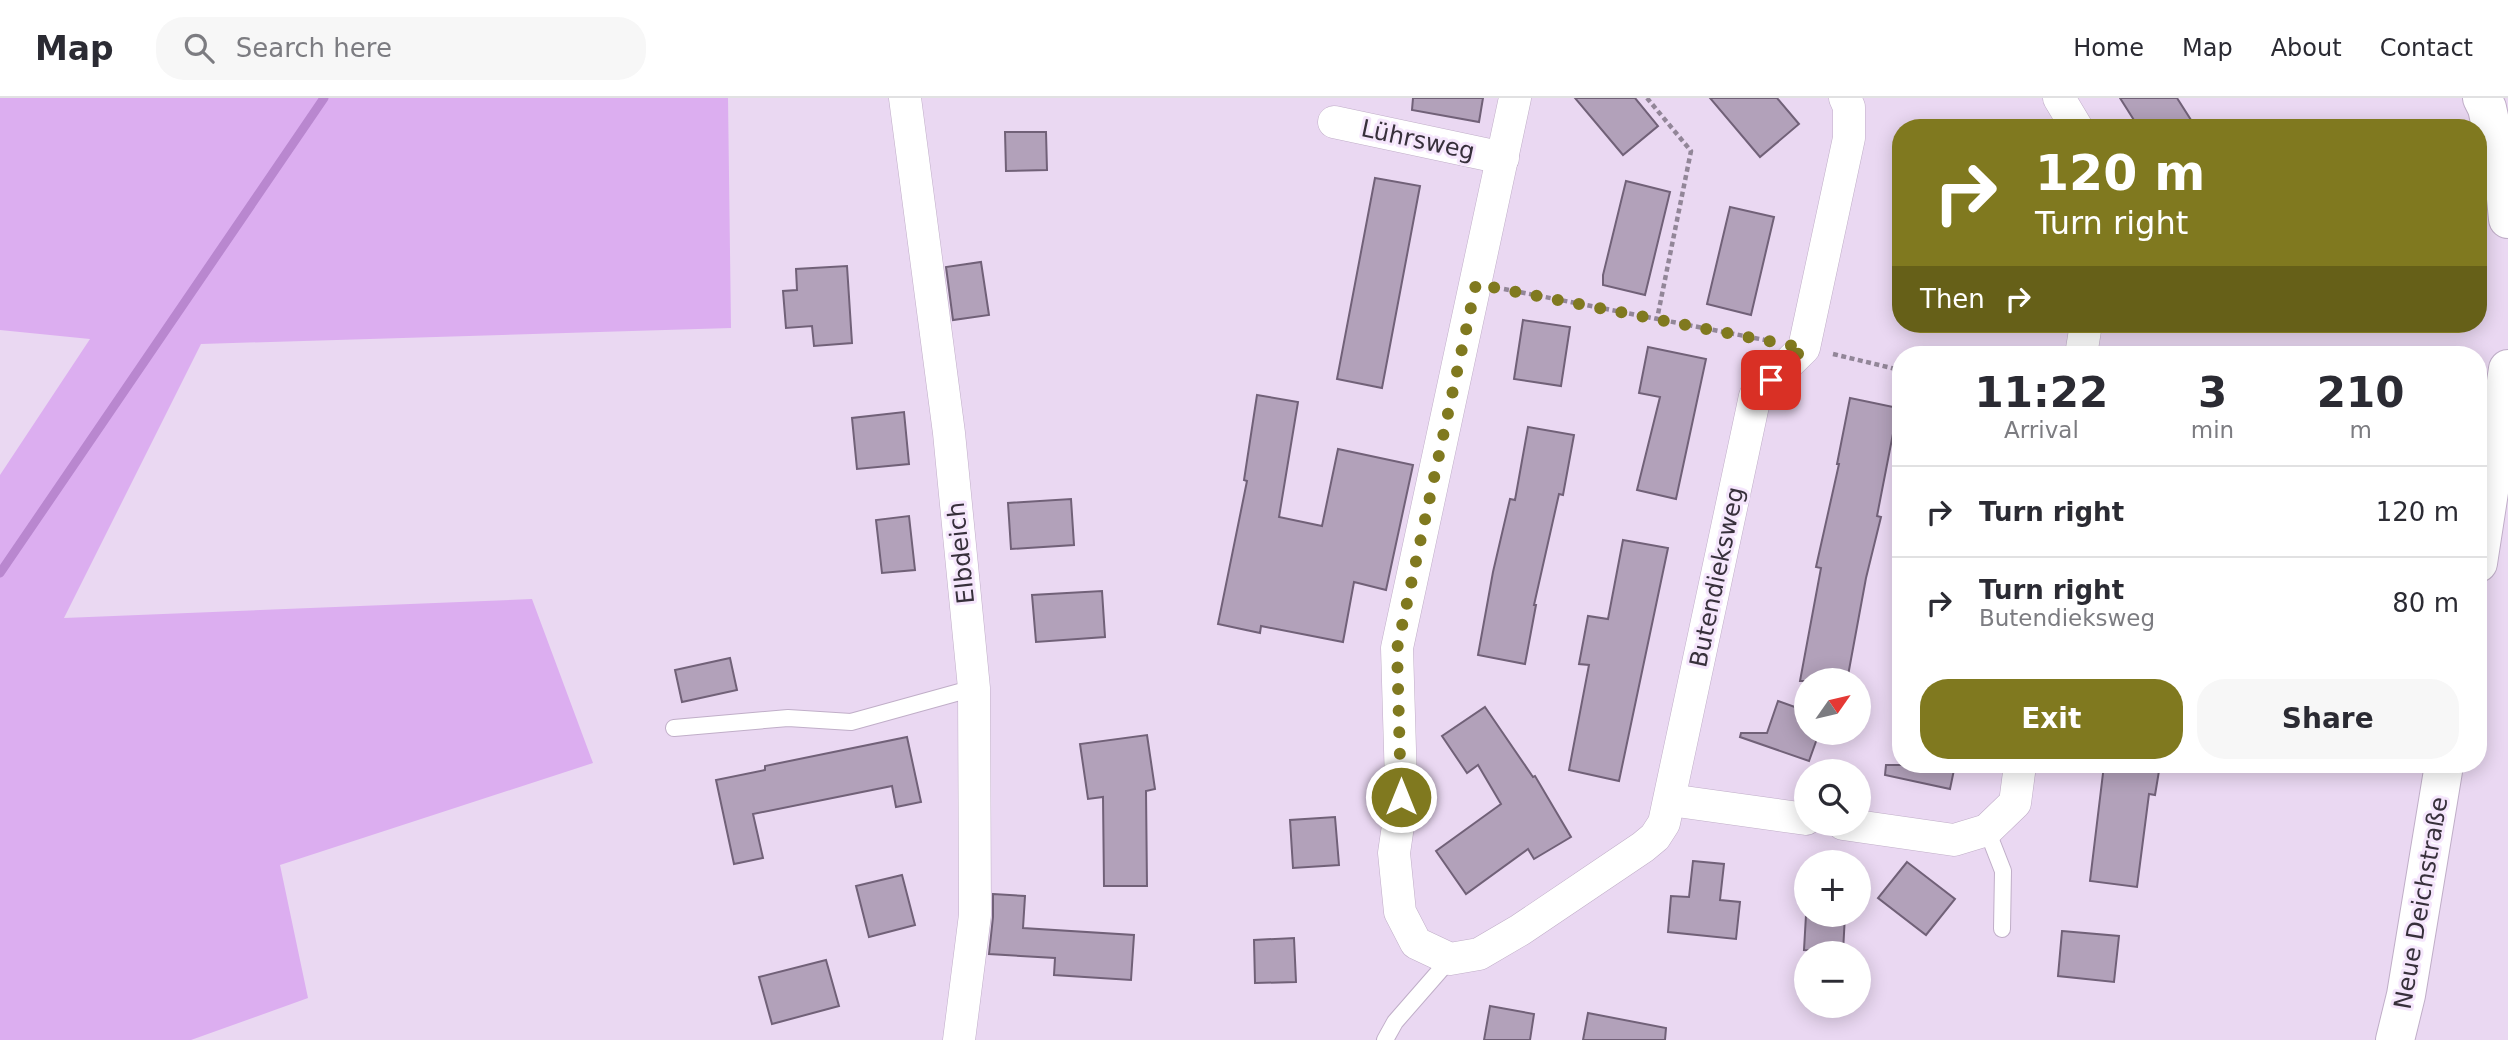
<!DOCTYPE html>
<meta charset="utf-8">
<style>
body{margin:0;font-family:"DejaVu Sans",sans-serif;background:#f7f7f7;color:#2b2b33;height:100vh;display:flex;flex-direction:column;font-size:26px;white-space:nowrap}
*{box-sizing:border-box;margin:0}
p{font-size:23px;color:#7c7c81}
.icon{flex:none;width:38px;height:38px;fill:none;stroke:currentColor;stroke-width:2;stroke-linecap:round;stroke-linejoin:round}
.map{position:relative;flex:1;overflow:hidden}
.panel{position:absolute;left:1892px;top:248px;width:595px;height:427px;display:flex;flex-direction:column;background:#fff;border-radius:28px;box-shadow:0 4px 18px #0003}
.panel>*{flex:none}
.top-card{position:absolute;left:1892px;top:21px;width:595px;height:214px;border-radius:28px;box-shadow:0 4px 18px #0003;background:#80791f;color:#fff;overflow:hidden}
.needle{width:46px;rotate:56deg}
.buttons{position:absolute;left:1794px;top:570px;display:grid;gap:14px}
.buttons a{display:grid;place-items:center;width:77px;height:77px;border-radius:50%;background:#fff;box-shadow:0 4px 18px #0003;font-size:35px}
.pin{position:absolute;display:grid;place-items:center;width:60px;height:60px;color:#fff;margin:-30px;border-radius:14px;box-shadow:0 4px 10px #0006}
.me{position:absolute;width:77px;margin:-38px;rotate:0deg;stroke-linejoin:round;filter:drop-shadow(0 0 5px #0008)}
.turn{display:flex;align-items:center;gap:24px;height:147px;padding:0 28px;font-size:32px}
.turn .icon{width:91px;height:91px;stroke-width:2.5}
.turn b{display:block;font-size:49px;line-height:60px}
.then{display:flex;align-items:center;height:66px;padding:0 28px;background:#0003;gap:14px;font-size:26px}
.eta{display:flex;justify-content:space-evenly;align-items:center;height:119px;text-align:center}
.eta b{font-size:42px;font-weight:800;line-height:49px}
.cta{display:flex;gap:14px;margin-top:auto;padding:14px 28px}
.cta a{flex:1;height:80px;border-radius:28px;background:#80791f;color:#fff;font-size:28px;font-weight:800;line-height:80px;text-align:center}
.cta a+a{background:#f7f7f7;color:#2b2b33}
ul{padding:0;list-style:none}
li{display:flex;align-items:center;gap:21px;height:91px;padding:0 28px;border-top:2px solid #e1e1e2}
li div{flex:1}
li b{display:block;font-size:26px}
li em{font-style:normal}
header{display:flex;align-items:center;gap:42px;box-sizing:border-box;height:98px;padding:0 35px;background:#fff;border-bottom:2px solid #e1e1e2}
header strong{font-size:33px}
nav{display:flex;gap:38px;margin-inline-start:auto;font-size:24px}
.search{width:490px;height:63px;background:#f7f7f7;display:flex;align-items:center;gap:18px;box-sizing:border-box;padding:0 24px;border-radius:28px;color:#7c7c81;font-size:26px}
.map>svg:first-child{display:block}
.green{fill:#dcaef0}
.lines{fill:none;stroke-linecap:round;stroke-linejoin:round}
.stream{stroke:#b987cf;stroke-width:9}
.building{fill:#b2a1ba;stroke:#716178;stroke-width:2}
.service-casing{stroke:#c0aec8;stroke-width:18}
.minor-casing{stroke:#c0aec8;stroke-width:33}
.tertiary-casing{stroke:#c0aec8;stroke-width:40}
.path{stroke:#928698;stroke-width:4.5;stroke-dasharray:5 3.5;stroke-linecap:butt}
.service{stroke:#fff;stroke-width:16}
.minor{stroke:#fff;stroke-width:32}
.tertiary{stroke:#fff;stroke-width:38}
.route{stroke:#80791f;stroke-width:12;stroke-dasharray:0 21.6}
.labels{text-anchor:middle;stroke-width:6;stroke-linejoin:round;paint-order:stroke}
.street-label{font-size:24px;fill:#37303b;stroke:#f5e6fc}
</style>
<header>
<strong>Map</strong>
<div class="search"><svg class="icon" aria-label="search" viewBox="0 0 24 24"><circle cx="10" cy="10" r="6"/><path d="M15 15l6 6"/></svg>Search here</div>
<nav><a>Home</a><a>Map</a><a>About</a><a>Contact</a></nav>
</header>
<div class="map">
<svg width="2508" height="942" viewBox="0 0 2508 942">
<rect width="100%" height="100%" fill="#ead8f2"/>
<path class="green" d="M 0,0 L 728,0 L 731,230 L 201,246 L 64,520 L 532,501 L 593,665 L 280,767 L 308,900 L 191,942 L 0,942 L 0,377 L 90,241 L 0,232 Z"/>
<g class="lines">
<path class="stream" d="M 0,475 L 324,0"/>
</g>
<g class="building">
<path d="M 1413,0 L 1483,0 L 1479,24 L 1412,12 Z"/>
<path d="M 1575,0 L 1635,0 L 1658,28 L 1623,57 Z"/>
<path d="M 1710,0 L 1777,0 L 1799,26 L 1760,59 Z"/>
<path d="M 2120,0 L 2177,0 L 2191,22 L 2178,30 L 2139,30 Z"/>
<path d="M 1005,34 L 1046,34 L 1047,72 L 1006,73 Z"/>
<path d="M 1375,80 L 1420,88 L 1382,290 L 1337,281 Z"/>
<path d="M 1626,83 L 1670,94 L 1645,197 L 1603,187 L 1603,177 Z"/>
<path d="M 1730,109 L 1774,119 L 1751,217 L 1707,206 Z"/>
<path d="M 981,164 L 989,217 L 953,222 L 946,169 Z"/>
<path d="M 847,168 L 852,245 L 814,248 L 812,228 L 786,230 L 783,193 L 797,192 L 796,171 Z"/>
<path d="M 1523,222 L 1570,229 L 1561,288 L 1514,281 Z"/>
<path d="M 1648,249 L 1706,261 L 1676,401 L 1637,392 L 1660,299 L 1639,295 Z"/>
<path d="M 1257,297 L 1298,304 L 1279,419 L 1322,428 L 1338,351 L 1413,367 L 1386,492 L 1354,484 L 1343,544 L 1261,528 L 1260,535 L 1218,526 L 1247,383 L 1244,382 Z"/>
<path d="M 1850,300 L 1898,310 L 1877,418 L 1881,419 L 1866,480 L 1847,583 L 1800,583 L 1821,470 L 1816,469 L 1839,366 L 1837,366 Z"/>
<path d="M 904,314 L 909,366 L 857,371 L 852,320 Z"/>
<path d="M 1528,329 L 1574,337 L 1563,397 L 1559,396 L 1534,507 L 1536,507 L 1525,566 L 1478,557 L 1493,474 L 1510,401 L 1515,402 Z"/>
<path d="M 1071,401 L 1074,447 L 1011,451 L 1008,405 Z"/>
<path d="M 909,418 L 915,472 L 882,475 L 876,422 Z"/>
<path d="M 1623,442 L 1668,450 L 1619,683 L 1569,672 L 1589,567 L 1579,566 L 1588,518 L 1608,521 Z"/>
<path d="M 1102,493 L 1105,539 L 1036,544 L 1032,497 Z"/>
<path d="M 730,560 L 737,592 L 682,604 L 675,572 Z"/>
<path d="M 1778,603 L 1806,613 L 1806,635 L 1819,635 L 1809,663 L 1740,639 L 1741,635 L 1767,635 Z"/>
<path d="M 1485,609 L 1533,679 L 1535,678 L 1571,739 L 1534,761 L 1528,751 L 1466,796 L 1436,753 L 1501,706 L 1478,667 L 1467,675 L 1442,638 Z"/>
<path d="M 1147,637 L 1155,691 L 1146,693 L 1147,788 L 1104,788 L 1103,699 L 1088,701 L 1080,646 Z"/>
<path d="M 907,639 L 921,704 L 896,709 L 892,688 L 753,716 L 763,760 L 734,766 L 716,682 L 765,672 L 765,668 Z"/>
<path d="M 1886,667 L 1955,667 L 1950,691 L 1885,677 Z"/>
<path d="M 2104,667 L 2160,667 L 2155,697 L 2149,696 L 2137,789 L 2090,783 Z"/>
<path d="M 1335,719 L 1339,767 L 1293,770 L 1290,722 Z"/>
<path d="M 1693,763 L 1724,766 L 1720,802 L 1740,804 L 1736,841 L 1668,834 L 1671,798 L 1689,799 Z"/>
<path d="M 1907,764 L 1955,801 L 1926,837 L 1878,800 Z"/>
<path d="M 902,777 L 915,827 L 869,839 L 856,788 Z"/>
<path d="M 993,796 L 1025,798 L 1023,830 L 1134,837 L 1131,882 L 1054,877 L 1055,860 L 989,856 L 993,819 Z"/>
<path d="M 1806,817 L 1845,817 L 1843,854 L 1804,852 Z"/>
<path d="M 2062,833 L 2119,838 L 2114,884 L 2058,878 Z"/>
<path d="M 1294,840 L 1296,884 L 1255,885 L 1254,842 Z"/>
<path d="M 826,862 L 839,908 L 772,926 L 759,879 Z"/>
<path d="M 1490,908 L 1534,916 L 1530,942 L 1484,942 Z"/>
<path d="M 1588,915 L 1666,930 L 1665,942 L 1583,942 Z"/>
</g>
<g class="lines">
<defs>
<g id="service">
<path d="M 674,630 L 788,620 L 851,624 L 974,590"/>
<path d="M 1987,732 L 2003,773 L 2002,831"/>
<path d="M 1385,942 L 1395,924 L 1450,861"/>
</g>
<g id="minor">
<path d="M 905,0 L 949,335 L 974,590 L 975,817 L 959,942"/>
<path d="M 1515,0 L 1397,550 L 1401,685 L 1400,714 L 1394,755 L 1400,814 L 1416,845 L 1450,861 L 1479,856 L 1520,832 L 1643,749 L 1655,739 L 1664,725 L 1755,298 L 1804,250 L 1849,40 L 1849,9 L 1845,0"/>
<path d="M 2059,0 L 2077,30"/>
<path d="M 1334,24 L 1503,60"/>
<path d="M 2081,257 L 2086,226"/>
<path d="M 1670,702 L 1806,721"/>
<path d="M 1843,726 L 1954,742 L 1987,732 L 2015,705 L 2020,667"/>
</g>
<g id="tertiary">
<path d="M 2482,0 L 2487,10 L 2505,90 L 2508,121"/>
<path d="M 2478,465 L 2508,271"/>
<path d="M 2395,942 L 2406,897 L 2444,667"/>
</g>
</defs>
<use href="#service" class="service-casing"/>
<use href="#minor" class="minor-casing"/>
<use href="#tertiary" class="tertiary-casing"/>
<g class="path">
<path d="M 1647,0 L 1691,53 L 1657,221"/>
<path d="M 1504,191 L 1770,243"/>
<path d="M 1833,256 L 1900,272"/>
</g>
<use href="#service" class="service"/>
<use href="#minor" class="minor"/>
<use href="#tertiary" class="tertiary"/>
</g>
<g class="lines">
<path class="route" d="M 1401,699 L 1397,551 L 1476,186 L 1804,250 L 1771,282"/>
</g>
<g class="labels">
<g class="street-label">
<text transform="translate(1418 42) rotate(12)" y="8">Lührsweg</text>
<text transform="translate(961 455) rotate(-96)" y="8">Elbdeich</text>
<text transform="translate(1717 479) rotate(-78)" y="8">Butendieksweg</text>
<text transform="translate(2421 805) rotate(-80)" y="8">Neue Deichstraße</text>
</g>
</g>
</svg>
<div class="buttons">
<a><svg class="needle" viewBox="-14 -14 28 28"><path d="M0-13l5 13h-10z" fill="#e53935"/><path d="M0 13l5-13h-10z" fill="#7c7c81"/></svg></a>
<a><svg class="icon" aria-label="search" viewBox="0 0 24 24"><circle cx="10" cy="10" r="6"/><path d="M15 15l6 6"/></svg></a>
<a>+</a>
<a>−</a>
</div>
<div class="pin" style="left:1771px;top:282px;background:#d93025"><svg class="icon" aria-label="arrive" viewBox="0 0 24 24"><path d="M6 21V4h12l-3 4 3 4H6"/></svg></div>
<svg class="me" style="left:1401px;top:699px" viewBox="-20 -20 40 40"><circle r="17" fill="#80791f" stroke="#fff" stroke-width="3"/><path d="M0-11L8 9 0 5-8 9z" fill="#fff"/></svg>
<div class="top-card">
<div class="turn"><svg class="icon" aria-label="right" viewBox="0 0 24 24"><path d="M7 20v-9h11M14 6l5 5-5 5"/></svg><div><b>120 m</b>Turn right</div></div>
<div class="then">Then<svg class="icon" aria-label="right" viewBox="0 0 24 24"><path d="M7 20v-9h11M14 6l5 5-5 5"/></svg></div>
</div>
<section class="panel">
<div class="eta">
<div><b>11:22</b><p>Arrival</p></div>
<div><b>3</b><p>min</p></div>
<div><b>210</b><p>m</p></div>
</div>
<ul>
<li><svg class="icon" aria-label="right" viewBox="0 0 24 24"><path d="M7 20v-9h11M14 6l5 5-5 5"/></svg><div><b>Turn right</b></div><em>120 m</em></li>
<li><svg class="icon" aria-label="right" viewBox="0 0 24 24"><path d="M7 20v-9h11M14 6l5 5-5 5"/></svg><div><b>Turn right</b><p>Butendieksweg</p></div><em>80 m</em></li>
</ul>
<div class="cta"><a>Exit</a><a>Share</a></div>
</section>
</div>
